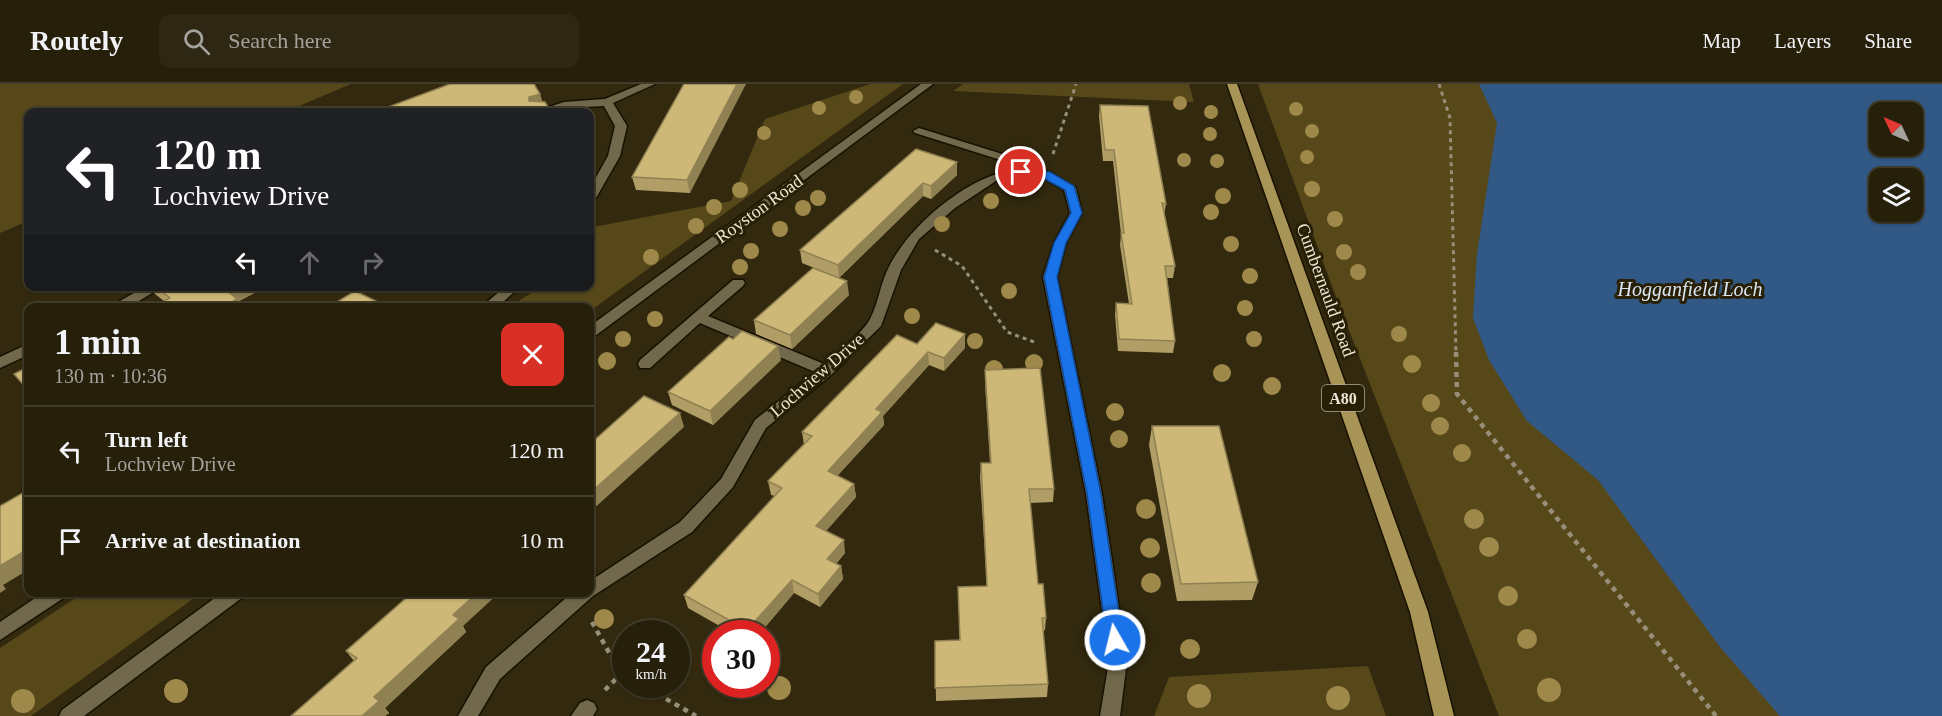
<!DOCTYPE html>
<meta charset="utf-8">
<style>
body{margin:0;font-family:"Times New Roman",serif;background:#2e2713;color:#f1f3f6;height:100vh;display:flex;flex-direction:column;font-size:22px;white-space:nowrap}
*{box-sizing:border-box;margin:0}
p{font-size:20px;color:#a4a29c}
.icon{flex:none;width:33px;height:33px;fill:none;stroke:currentColor;stroke-width:2;stroke-linecap:round;stroke-linejoin:round}
.map{position:relative;flex:1;overflow:hidden}
.sheet{position:absolute;left:24px;top:219px;width:570px;height:294px;display:flex;flex-direction:column;background:#261f0a;border-radius:12px;box-shadow:0 2px 4px #0004,0 0 0 2px #423d2b}
.sheet>*{flex:none}
.top-card{position:absolute;left:24px;top:24px;width:570px;height:183px;border-radius:12px;box-shadow:0 2px 4px #0004,0 0 0 2px #423d2b;background:#202124;color:#fff;overflow:hidden}
.needle{width:39px;rotate:314deg}
.buttons{position:absolute;left:1869px;top:18px;display:grid;gap:12px}
.buttons a{display:grid;place-items:center;width:54px;height:54px;border-radius:12px;background:#261f0a;box-shadow:0 2px 4px #0004,0 0 0 2px #423d2b;font-size:30px}
.speed{position:absolute;left:612px;top:536px;display:flex;gap:12px;font-size:30px;font-weight:700;text-align:center}
.speed>*{display:grid;place-content:center;width:78px;height:78px;border-radius:50%;background:#261f0a;box-shadow:0 2px 4px #0004,0 0 0 2px #423d2b;line-height:1}
.speed small{font-size:15px;font-weight:400}
.speed .limit{border:9px solid #d22;background:#fff;color:#111}
.pin{position:absolute;display:grid;place-items:center;width:51px;height:51px;color:#fff;margin:-26px;border:3px solid #fff;border-radius:50%;box-shadow:0 2px 6px #0007}
.me{position:absolute;width:66px;margin:-33px;rotate:352deg;stroke-linejoin:round;filter:drop-shadow(0 0 4px #0008)}
.turn{display:flex;align-items:center;gap:21px;height:126px;padding:0 30px;font-size:27px}
.turn .icon{width:78px;height:78px;stroke-width:2.5}
.turn b{display:block;font-size:42px;line-height:51px}
.lanes{display:flex;align-items:center;height:57px;padding:0 30px;background:#0003;justify-content:center;gap:30px;direction:ltr}
.lanes .off{opacity:.35}
.round{display:grid;place-items:center;flex:none;width:63px;height:63px;border-radius:12px;background:#2e2713}
.summary{display:flex;align-items:center;justify-content:space-between;height:102px;padding:0 30px}
h1{font-size:36px;font-weight:800;line-height:45px}
ul{padding:0;list-style:none}
li{display:flex;align-items:center;gap:18px;height:90px;padding:0 30px;border-top:2px solid #423d2b}
li div{flex:1}
li b{display:block;font-size:22px}
li em{font-style:normal}
header{display:flex;align-items:center;gap:36px;box-sizing:border-box;height:84px;padding:0 30px;background:#261f0a;border-bottom:2px solid #423d2b}
header strong{font-size:28px}
nav{display:flex;gap:33px;margin-inline-start:auto;font-size:21px}
.search{width:420px;height:54px;background:#2e2713;display:flex;align-items:center;gap:15px;box-sizing:border-box;padding:0 21px;border-radius:12px;color:#a4a29c;font-size:22px}
.map>svg:first-child{display:block}
.green{fill:#57481a;fill-rule:evenodd}
.water{fill:#325886;fill-rule:evenodd}
.lines{fill:none;stroke-linecap:round;stroke-linejoin:round}
.minor-casing{stroke:#191100;stroke-width:3}
.major-casing{stroke:#191100;stroke-width:3}
.path-far1{stroke:#978f7a;stroke-width:3;stroke-dasharray:4 4;stroke-linecap:butt}
.path{stroke:#978f7a;stroke-width:4.5;stroke-dasharray:5 5;stroke-linecap:butt}
.minor{fill:#72694c;fill-rule:evenodd}
.major{fill:#a99457;fill-rule:evenodd}
.tree{fill:#9e894a}
.wall{fill:#b19e66}
.shaded-wall{fill:#908153}
.building{fill:#ceb877;stroke:#908153;stroke-width:1.5}
.route{fill:#1a73e8;stroke:#114b97;stroke-width:1.5}
.labels{text-anchor:middle;stroke-width:6;stroke-linejoin:round;paint-order:stroke}
.shield{fill:#281f04;stroke:#b1aa97;stroke-width:1.5}
.shield-label{font-size:16px;font-weight:bold;fill:#ece6d6}
.street-label{font-size:18px;fill:#ece6d6;stroke:#281f04}
.water-label{font-size:20px;font-style:italic;fill:#d9e5f3;stroke:#281f04}
</style>
<header>
<strong>Routely</strong>
<div class="search"><svg class="icon" aria-label="search" viewBox="0 0 24 24"><circle cx="10" cy="10" r="6"/><path d="M15 15l6 6"/></svg>Search here</div>
<nav><a>Map</a><a>Layers</a><a>Share</a></nav>
</header>
<div class="map">
<svg width="1942" height="632" viewBox="0 0 1942 632">
<rect width="100%" height="100%" fill="#32290e"/>
<g class="green">
<path d="M 0,0 L 351,0 L 285,28 L 28,28 L 28,137 L 0,149 Z"/>
<path d="M 870,0 L 903,0 L 590,227 L 590,224 L 509,223 L 541,203 L 590,202 L 590,148 L 593,143 L 731,117 L 765,35 Z"/>
<path d="M 963,0 L 1189,0 L 1194,18 L 953,7 Z"/>
<path d="M 1258,0 L 1942,0 L 1942,632 L 1499,632 L 1335,210 ZM 1880,28 L 1912,28 L 1912,62 L 1880,62 ZM 1880,94 L 1912,94 L 1912,128 L 1880,128 Z"/>
<path d="M 83,509 L 201,509 L 31,632 L 0,632 L 0,564 Z"/>
<path d="M 1368,582 L 1386,632 L 1154,632 L 1169,593 Z"/>
</g>
<path class="water" d="M 1479,0 L 1942,0 L 1942,632 L 1780,632 L 1720,563 L 1598,396 L 1527,337 L 1489,276 L 1473,234 L 1477,170 L 1497,39 ZM 1880,28 L 1912,28 L 1912,62 L 1880,62 ZM 1880,94 L 1912,94 L 1912,128 L 1880,128 Z"/>
<g class="lines">
<defs>
<g id="minor">
<path d="M 641,0 L 655,0 L 613,19 L 627,42 L 620,72 L 596,114 L 590,118 L 590,104 L 608,72 L 615,42 L 604,22 L 565,24 L 550,28 L 534,28 L 564,18 L 605,15 Z"/>
<path d="M 921,0 L 933,0 L 595,252 L 590,254 L 590,242 Z"/>
<path d="M 919,44 L 1015,74 L 1025,85 L 1050,88 L 1076,104 L 1082,129 L 1066,159 L 1057,193 L 1102,410 L 1127,577 L 1120,632 L 1100,632 L 1109,577 L 1086,410 L 1043,193 L 1054,159 L 1070,129 L 1064,106 L 1043,94 L 1021,92 L 999,95 L 955,124 L 919,155 L 901,186 L 881,242 L 831,291 L 766,344 L 733,403 L 692,448 L 593,512 L 500,595 L 478,632 L 458,632 L 486,583 L 573,508 L 590,508 L 590,497 L 680,438 L 721,395 L 755,336 L 815,288 L 700,239 L 650,284 L 640,284 L 638,280 L 640,276 L 733,196 L 743,196 L 745,199 L 743,202 L 708,232 L 824,280 C 836,269 863,249 870,235 C 878,220 880,202 887,187 C 906,144 966,93 1013,86 L 1007,78 L 915,49 L 913,47 Z"/>
<path d="M 146,202 L 164,202 L 127,224 L 108,224 Z"/>
<path d="M 506,202 L 521,202 L 496,224 L 480,224 Z"/>
<path d="M 28,260 L 28,271 L 0,284 L 0,273 Z"/>
<path d="M 44,508 L 68,508 L 65,513 L 0,556 L 0,538 Z"/>
<path d="M 223,508 L 246,508 L 243,513 L 84,632 L 59,632 L 62,626 Z"/>
<path d="M 587,616 L 594,619 L 597,625 L 593,632 L 571,632 L 580,619 Z"/>
</g>
<path id="major" d="M 1227,0 L 1237,0 L 1428,528 L 1454,632 L 1434,632 L 1410,528 Z"/>
</defs>
<use href="#minor" class="minor-casing"/>
<use href="#major" class="major-casing"/>
<g class="path-far1">
<path d="M 1439,0 L 1450,34 L 1456,270"/>
<path d="M 1053,70 L 1076,0"/>
<path d="M 935,166 L 962,182 L 1007,248 L 1037,259"/>
</g>
<g class="path">
<path d="M 1456,268 L 1457,310 L 1716,632"/>
<path d="M 592,538 L 621,590 L 626,592"/>
<path d="M 640,600 L 696,632"/>
<path d="M 605,606 L 621,590"/>
</g>
<use href="#minor" class="minor"/>
<use href="#major" class="major"/>
</g>
<g class="tree">
<circle cx="856" cy="13" r="7"/>
<circle cx="1180" cy="19" r="7"/>
<circle cx="819" cy="24" r="7"/>
<circle cx="1296" cy="25" r="7"/>
<circle cx="1211" cy="28" r="7"/>
<circle cx="1312" cy="47" r="7"/>
<circle cx="764" cy="49" r="7"/>
<circle cx="1210" cy="50" r="7"/>
<circle cx="1307" cy="73" r="7"/>
<circle cx="1184" cy="76" r="7"/>
<circle cx="1217" cy="77" r="7"/>
<circle cx="1312" cy="105" r="8"/>
<circle cx="740" cy="106" r="8"/>
<circle cx="1223" cy="112" r="8"/>
<circle cx="818" cy="114" r="8"/>
<circle cx="991" cy="117" r="8"/>
<circle cx="714" cy="123" r="8"/>
<circle cx="803" cy="124" r="8"/>
<circle cx="1211" cy="128" r="8"/>
<circle cx="1335" cy="135" r="8"/>
<circle cx="942" cy="140" r="8"/>
<circle cx="696" cy="142" r="8"/>
<circle cx="780" cy="145" r="8"/>
<circle cx="1231" cy="160" r="8"/>
<circle cx="751" cy="167" r="8"/>
<circle cx="1344" cy="168" r="8"/>
<circle cx="651" cy="173" r="8"/>
<circle cx="740" cy="183" r="8"/>
<circle cx="1358" cy="188" r="8"/>
<circle cx="1250" cy="192" r="8"/>
<circle cx="1009" cy="207" r="8"/>
<circle cx="1245" cy="224" r="8"/>
<circle cx="912" cy="232" r="8"/>
<circle cx="655" cy="235" r="8"/>
<circle cx="1399" cy="250" r="8"/>
<circle cx="623" cy="255" r="8"/>
<circle cx="1254" cy="255" r="8"/>
<circle cx="975" cy="257" r="8"/>
<circle cx="607" cy="277" r="9"/>
<circle cx="1034" cy="279" r="9"/>
<circle cx="1412" cy="280" r="9"/>
<circle cx="994" cy="285" r="9"/>
<circle cx="1222" cy="289" r="9"/>
<circle cx="1272" cy="302" r="9"/>
<circle cx="1431" cy="319" r="9"/>
<circle cx="1115" cy="328" r="9"/>
<circle cx="1440" cy="342" r="9"/>
<circle cx="1119" cy="355" r="9"/>
<circle cx="1462" cy="369" r="9"/>
<circle cx="1146" cy="425" r="10"/>
<circle cx="1474" cy="435" r="10"/>
<circle cx="1489" cy="463" r="10"/>
<circle cx="1150" cy="464" r="10"/>
<circle cx="1151" cy="499" r="10"/>
<circle cx="1508" cy="512" r="10"/>
<circle cx="604" cy="535" r="10"/>
<circle cx="1527" cy="555" r="10"/>
<circle cx="1190" cy="565" r="10"/>
<circle cx="779" cy="604" r="12"/>
<circle cx="1549" cy="606" r="12"/>
<circle cx="176" cy="607" r="12"/>
<circle cx="1199" cy="612" r="12"/>
<circle cx="1338" cy="614" r="12"/>
<circle cx="23" cy="617" r="12"/>
</g>
<g class="wall">
<path d="M 684,0 L 690,109 L 636,106 L 632,93 Z"/>
<path d="M 1100,21 L 1166,120 L 1164,131 L 1175,182 L 1173,194 L 1167,194 L 1175,257 L 1173,269 L 1118,267 L 1115,231 L 1116,219 L 1129,220 L 1120,161 L 1121,150 L 1113,77 L 1103,77 L 1099,32 Z"/>
<path d="M 916,65 L 957,91 L 931,115 L 923,112 L 839,194 L 802,179 L 800,166 Z"/>
<path d="M 150,202 L 268,202 L 239,217 L 164,217 L 155,210 Z"/>
<path d="M 849,211 L 792,265 L 756,250 L 754,236 Z"/>
<path d="M 917,260 L 965,264 L 944,287 L 929,281 L 883,332 L 884,341 L 837,392 L 854,400 L 856,413 L 826,447 L 845,469 L 836,480 L 841,482 L 843,495 L 820,523 L 794,509 L 760,549 L 732,549 L 688,524 L 684,511 L 775,412 L 771,411 L 768,397 L 804,361 L 802,348 Z"/>
<path d="M 781,276 L 713,341 L 672,321 L 668,308 Z"/>
<path d="M 985,286 L 1054,405 L 1053,418 L 1030,419 L 1038,500 L 1046,534 L 1045,546 L 1043,547 L 1048,600 L 1047,613 L 936,617 L 935,557 L 959,556 L 987,502 L 980,393 L 981,379 L 990,379 L 985,299 Z"/>
<path d="M 1152,342 L 1258,498 L 1252,516 L 1177,517 L 1149,361 Z"/>
<path d="M 463,542 L 466,548 L 385,624 L 389,629 L 385,632 L 354,577 L 346,567 Z"/>
</g>
<g class="shaded-wall">
<path d="M 737,0 L 746,0 L 690,109 L 687,96 Z"/>
<path d="M 540,10 L 544,22 L 529,17 L 529,13 Z"/>
<path d="M 957,78 L 957,91 L 931,115 L 931,102 Z"/>
<path d="M 923,99 L 923,112 L 839,194 L 838,181 Z"/>
<path d="M 847,197 L 849,211 L 792,265 L 790,251 Z"/>
<path d="M 233,202 L 268,202 L 239,217 L 242,224 L 221,224 L 226,206 Z"/>
<path d="M 965,250 L 965,264 L 944,287 L 944,274 Z"/>
<path d="M 778,262 L 781,276 L 713,341 L 710,327 Z"/>
<path d="M 928,268 L 929,281 L 883,332 L 884,341 L 829,401 L 828,387 L 876,325 Z"/>
<path d="M 680,329 L 684,343 L 590,428 L 590,409 Z"/>
<path d="M 854,400 L 856,413 L 818,456 L 816,442 Z"/>
<path d="M 844,456 L 845,469 L 829,488 L 827,475 Z"/>
<path d="M 28,465 L 28,486 L 3,501 L 6,505 L 0,509 L 0,482 Z"/>
<path d="M 841,482 L 843,495 L 820,523 L 818,510 Z"/>
<path d="M 792,496 L 794,509 L 760,549 L 748,549 L 747,546 Z"/>
<path d="M 478,508 L 500,508 L 463,542 L 466,548 L 385,624 L 389,629 L 385,632 L 362,632 L 374,613 L 453,531 Z"/>
</g>
<g class="building">
<path d="M 450,0 L 534,0 L 540,10 L 529,13 L 529,17 L 545,18 L 551,28 L 375,28 Z"/>
<path d="M 684,0 L 737,0 L 687,96 L 632,93 Z"/>
<path d="M 1100,21 L 1148,22 L 1166,120 L 1162,119 L 1175,182 L 1165,182 L 1175,257 L 1119,255 L 1116,219 L 1132,220 L 1121,149 L 1124,149 L 1114,66 L 1105,66 Z"/>
<path d="M 916,65 L 957,78 L 931,102 L 923,99 L 838,181 L 800,166 Z"/>
<path d="M 813,184 L 847,197 L 790,251 L 754,236 Z"/>
<path d="M 154,202 L 233,202 L 226,206 L 237,215 L 221,224 L 151,224 L 170,214 Z"/>
<path d="M 355,207 L 390,224 L 327,224 Z"/>
<path d="M 936,239 L 965,250 L 944,274 L 928,268 L 876,325 L 882,328 L 828,387 L 854,400 L 816,442 L 844,456 L 827,475 L 841,482 L 818,510 L 792,496 L 747,546 L 684,511 L 782,404 L 768,397 L 812,352 L 802,348 L 897,251 L 917,260 Z"/>
<path d="M 742,247 L 778,262 L 710,327 L 668,308 L 729,253 L 733,255 Z"/>
<path d="M 28,283 L 28,306 L 14,290 Z"/>
<path d="M 1040,284 L 1054,405 L 1029,405 L 1038,500 L 1043,500 L 1046,534 L 1042,534 L 1048,600 L 935,604 L 935,557 L 960,556 L 958,503 L 987,502 L 981,379 L 991,379 L 985,286 Z"/>
<path d="M 644,312 L 680,329 L 590,409 L 590,360 Z"/>
<path d="M 1152,342 L 1219,342 L 1258,498 L 1181,500 Z"/>
<path d="M 28,406 L 28,465 L 0,482 L 0,422 Z"/>
<path d="M 413,508 L 478,508 L 453,531 L 459,535 L 374,613 L 379,617 L 362,632 L 291,632 L 357,574 L 346,567 Z"/>
</g>
<path class="route" d="M 1021,85 L 1050,88 L 1074,102 L 1082,129 L 1066,159 L 1057,193 L 1101,410 L 1123,556 L 1121,561 L 1115,563 L 1109,561 L 1107,556 L 1087,410 L 1044,193 L 1054,159 L 1071,129 L 1065,106 L 1043,94 L 1017,91 L 1017,86 Z"/>
<g class="labels">
<rect class="shield" x="1322" y="301" width="42" height="26" rx="4.5"/>
<g class="shield-label">
<text x="1343" y="320">A80</text>
</g>
<g class="street-label">
<text transform="translate(759 125) rotate(-36)" y="6">Royston Road</text>
<text transform="translate(1326 206) rotate(70)" y="6">Cumbernauld Road</text>
<text transform="translate(817 291) rotate(-41)" y="6">Lochview Drive</text>
</g>
<g class="water-label">
<text x="1690" y="212">Hogganfield Loch</text>
</g>
</g>
</svg>
<div class="buttons">
<a><svg class="needle" viewBox="-14 -14 28 28"><path d="M0-13l5 13h-10z" fill="#e53935"/><path d="M0 13l5-13h-10z" fill="#a4a29c"/></svg></a>
<a><svg class="icon" aria-label="layers" viewBox="0 0 24 24"><path d="M12 4l9 5-9 5-9-5zM3 14l9 5 9-5"/></svg></a>
</div>
<div class="speed"><div>24<small>km/h</small></div><div class="limit">30</div></div>
<div class="pin" style="left:1021px;top:88px;background:#d93025"><svg class="icon" aria-label="arrive" viewBox="0 0 24 24"><path d="M6 21V4h12l-3 4 3 4H6"/></svg></div>
<svg class="me" style="left:1115px;top:556px" viewBox="-20 -20 40 40"><circle r="17" fill="#1a73e8" stroke="#fff" stroke-width="3"/><path d="M0-11L8 9 0 5-8 9z" fill="#fff"/></svg>
<div class="top-card">
<div class="turn"><svg class="icon" aria-label="left" viewBox="0 0 24 24"><path d="M17 20v-9H6M10 6l-5 5 5 5"/></svg><div><b>120 m</b>Lochview Drive</div></div>
<div class="lanes"><svg class="icon" aria-label="left" viewBox="0 0 24 24"><path d="M17 20v-9H6M10 6l-5 5 5 5"/></svg><svg class="icon off" aria-label="ahead" viewBox="0 0 24 24"><path d="M12 20V5M6 11l6-6 6 6"/></svg><svg class="icon off" aria-label="right" viewBox="0 0 24 24"><path d="M7 20v-9h11M14 6l5 5-5 5"/></svg></div>
</div>
<section class="sheet">
<div class="summary"><div><h1>1 min</h1><p>130 m · 10:36</p></div><a class="round" style="background:#d93025;color:#fff"><svg class="icon" aria-label="close" viewBox="0 0 24 24"><path d="M6 6l12 12M18 6L6 18"/></svg></a></div>
<ul>
<li><svg class="icon" aria-label="left" viewBox="0 0 24 24"><path d="M17 20v-9H6M10 6l-5 5 5 5"/></svg><div><b>Turn left</b><p>Lochview Drive</p></div><em>120 m</em></li>
<li><svg class="icon" aria-label="arrive" viewBox="0 0 24 24"><path d="M6 21V4h12l-3 4 3 4H6"/></svg><div><b>Arrive at destination</b></div><em>10 m</em></li>
</ul>
</section>
</div>
